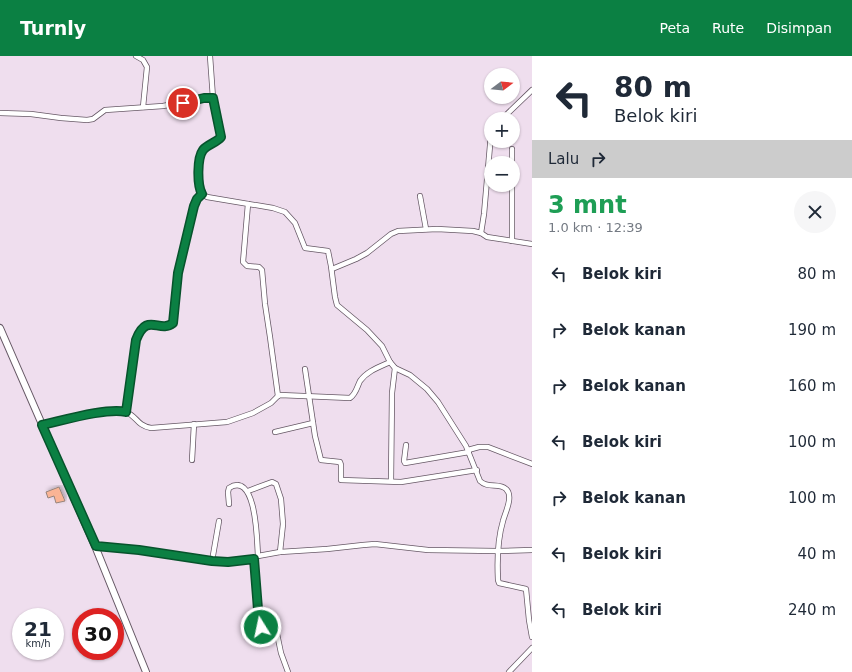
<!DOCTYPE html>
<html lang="id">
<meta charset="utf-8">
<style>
body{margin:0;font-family:"DejaVu Sans",sans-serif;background:#f6f6f7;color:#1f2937;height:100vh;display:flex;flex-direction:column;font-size:15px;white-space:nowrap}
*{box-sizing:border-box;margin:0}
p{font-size:13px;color:#747a83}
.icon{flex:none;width:22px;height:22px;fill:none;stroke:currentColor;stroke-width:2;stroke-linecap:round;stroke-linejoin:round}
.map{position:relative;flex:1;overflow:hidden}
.drawer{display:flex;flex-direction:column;background:#fff;width:320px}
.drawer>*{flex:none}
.banner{background:#fff;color:#1f2937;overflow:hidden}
.needle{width:26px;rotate:74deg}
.fabs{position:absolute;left:484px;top:12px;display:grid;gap:8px}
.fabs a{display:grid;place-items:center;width:36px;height:36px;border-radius:50%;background:#fff;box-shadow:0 1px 3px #0004;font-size:20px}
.speed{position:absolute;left:12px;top:552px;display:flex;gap:8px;font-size:20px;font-weight:700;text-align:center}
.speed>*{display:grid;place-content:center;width:52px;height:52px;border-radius:50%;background:#fff;box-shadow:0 1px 3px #0004;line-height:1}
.speed small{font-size:10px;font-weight:400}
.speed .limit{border:6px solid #d22;background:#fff;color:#111}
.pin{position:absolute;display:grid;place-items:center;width:34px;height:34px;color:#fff;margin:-17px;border:2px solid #fff;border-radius:50%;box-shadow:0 1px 4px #0007}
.me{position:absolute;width:44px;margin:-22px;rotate:350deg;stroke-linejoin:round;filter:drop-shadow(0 0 3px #0008)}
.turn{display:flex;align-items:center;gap:14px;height:84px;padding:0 16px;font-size:18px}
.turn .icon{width:52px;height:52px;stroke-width:2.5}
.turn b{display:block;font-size:28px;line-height:34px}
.then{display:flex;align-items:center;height:38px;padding:0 16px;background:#0003;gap:8px;font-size:15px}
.round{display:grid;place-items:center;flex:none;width:42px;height:42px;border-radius:21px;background:#f6f6f7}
.head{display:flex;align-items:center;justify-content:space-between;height:68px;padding:0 16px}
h1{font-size:24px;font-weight:600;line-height:30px;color:#1e9e55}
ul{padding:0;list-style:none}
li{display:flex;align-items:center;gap:12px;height:56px;padding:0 16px}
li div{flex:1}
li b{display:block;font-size:15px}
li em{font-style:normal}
header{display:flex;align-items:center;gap:24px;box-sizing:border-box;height:56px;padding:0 20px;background:#0b8043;color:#fff}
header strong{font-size:19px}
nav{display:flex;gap:22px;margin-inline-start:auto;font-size:14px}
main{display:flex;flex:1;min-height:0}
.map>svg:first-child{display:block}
.building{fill:#fab495;stroke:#97837a;filter:url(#shadow)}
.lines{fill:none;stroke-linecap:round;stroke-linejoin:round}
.street-casing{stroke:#665865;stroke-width:6}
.secondary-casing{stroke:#665865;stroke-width:8}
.street{stroke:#fff;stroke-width:4.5}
.secondary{stroke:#fff;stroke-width:6}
.route-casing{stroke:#07532c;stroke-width:10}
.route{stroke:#0b8043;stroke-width:7}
</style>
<header>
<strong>Turnly</strong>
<nav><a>Peta</a><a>Rute</a><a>Disimpan</a></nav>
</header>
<main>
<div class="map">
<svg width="532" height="616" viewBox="0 0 532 616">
<defs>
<filter id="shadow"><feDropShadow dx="2" dy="-2" stdDeviation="2" flood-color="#0004"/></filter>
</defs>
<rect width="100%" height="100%" fill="#efdeee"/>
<path class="building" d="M 59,431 L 65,445 L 56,447 L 54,440 L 48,442 L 46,436 Z"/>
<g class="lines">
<defs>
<g id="street">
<path d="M 136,0 L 143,4 L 147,11 L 143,51"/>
<path d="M 210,0 L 213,42"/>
<path d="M 0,57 L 31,58 L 61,62 L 87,64 L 93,63 L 105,54 L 163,50 L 204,42 L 213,42 L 221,81 C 216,87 207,88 203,94 C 197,103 197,127 200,136 L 207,141 L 273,152 L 285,156 L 295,167 L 305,192 L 328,195 L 331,210 L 335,241 L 337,249 L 367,274 L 382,290 L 390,306 L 395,312 L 410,319 L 427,333 L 438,346 L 466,390 L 480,425 C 488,433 499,426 506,433 C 514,440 505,457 503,465 C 497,485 497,504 498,524 L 499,527 L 526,533 L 529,564 L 532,581"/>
<path d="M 502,63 L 532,34"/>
<path d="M 512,93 L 512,107"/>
<path d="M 420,140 L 426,173"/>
<path d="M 248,148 L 243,206 L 247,210 L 259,211 L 262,214 L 265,248 L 270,281 L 278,340"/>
<path d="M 481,177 L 484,158 L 491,78"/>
<path d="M 512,185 L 512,129"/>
<path d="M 332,213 L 356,203 L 367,197 L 391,178 L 398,175 L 437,173 L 473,175 L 481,177 L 487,181 L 532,188"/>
<path d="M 305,313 L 315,380 L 321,404 L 340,406 L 341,409 L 341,424 L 401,426 L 477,414"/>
<path d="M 126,356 L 137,284 C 147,255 159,278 173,267 L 178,217 L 194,150 L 197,143 L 202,138"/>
<path d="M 42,369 C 57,365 113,351 126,356 C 137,360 136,369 151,372 L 227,366 L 253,357 L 271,347 L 278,340 L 280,339 L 350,342 C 356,338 357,331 360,325 C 367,315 379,311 390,306"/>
<path d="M 275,376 L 313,367"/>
<path d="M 406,389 L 404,405 L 405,407 L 469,396"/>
<path d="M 468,394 L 479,391 L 488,391 L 532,408"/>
<path d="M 192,404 L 194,368"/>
<path d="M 391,425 L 392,337 L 395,312"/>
<path d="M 248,435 L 272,426 L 276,428 L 281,443 L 283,468 L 280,496"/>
<path d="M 229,448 L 228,436 L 229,432 C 257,414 257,487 258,500"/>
<path d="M 95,490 L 139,494 L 193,503 L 228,506 L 254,503 L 258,500 L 280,496 L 327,493 L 363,489 L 375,488 L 428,494 L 497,495 L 532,494"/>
<path d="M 254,503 L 260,569 L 261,571 L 273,571 L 276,573 L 281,597 L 288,616"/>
<path d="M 212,505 L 219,465"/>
<path d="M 509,616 L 532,592"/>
</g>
<path id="secondary" d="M 0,272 L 95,490 L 146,616"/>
</defs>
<use href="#street" class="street-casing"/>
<use href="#secondary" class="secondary-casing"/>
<use href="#street" class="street"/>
<use href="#secondary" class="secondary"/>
</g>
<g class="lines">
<defs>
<path id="route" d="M 183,47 L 204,42 L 213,42 L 221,81 C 216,87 208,88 203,94 C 197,102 197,129 202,138 L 197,143 L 194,150 L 178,217 L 173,267 C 159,278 147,255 136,284 L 126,356 C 108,351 61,365 42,369 L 96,490 L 139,494 L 212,505 L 228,506 L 254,503 L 259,566 L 261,571"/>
</defs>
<use href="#route" class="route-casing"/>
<use href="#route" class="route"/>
</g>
</svg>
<div class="fabs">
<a><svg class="needle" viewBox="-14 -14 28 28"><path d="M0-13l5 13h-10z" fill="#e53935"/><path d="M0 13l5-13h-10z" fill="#747a83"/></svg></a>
<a>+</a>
<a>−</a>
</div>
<div class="speed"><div>21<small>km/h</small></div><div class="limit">30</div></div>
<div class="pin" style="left:183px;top:47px;background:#d93025"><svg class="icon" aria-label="arrive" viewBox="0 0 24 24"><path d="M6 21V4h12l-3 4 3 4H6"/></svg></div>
<svg class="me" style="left:261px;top:571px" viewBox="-20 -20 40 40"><circle r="17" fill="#0b8043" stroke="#fff" stroke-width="3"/><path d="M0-11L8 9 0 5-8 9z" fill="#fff"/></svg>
</div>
<section class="drawer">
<div class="banner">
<div class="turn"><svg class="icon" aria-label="left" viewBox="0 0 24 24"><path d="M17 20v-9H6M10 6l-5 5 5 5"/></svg><div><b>80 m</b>Belok kiri</div></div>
<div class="then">Lalu<svg class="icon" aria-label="right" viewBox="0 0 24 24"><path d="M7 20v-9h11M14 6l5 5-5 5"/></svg></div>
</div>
<div class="head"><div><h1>3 mnt</h1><p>1.0 km · 12:39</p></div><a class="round"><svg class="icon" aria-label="close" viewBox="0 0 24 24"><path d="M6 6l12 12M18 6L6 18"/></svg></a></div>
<ul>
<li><svg class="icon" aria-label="left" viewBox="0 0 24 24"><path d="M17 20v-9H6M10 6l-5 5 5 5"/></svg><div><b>Belok kiri</b></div><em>80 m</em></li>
<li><svg class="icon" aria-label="right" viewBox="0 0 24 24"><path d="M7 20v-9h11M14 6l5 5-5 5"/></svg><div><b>Belok kanan</b></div><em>190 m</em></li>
<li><svg class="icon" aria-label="right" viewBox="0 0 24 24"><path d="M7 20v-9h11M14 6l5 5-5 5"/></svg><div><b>Belok kanan</b></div><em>160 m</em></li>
<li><svg class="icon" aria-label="left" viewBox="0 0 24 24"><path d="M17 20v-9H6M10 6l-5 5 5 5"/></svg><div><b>Belok kiri</b></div><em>100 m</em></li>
<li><svg class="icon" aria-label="right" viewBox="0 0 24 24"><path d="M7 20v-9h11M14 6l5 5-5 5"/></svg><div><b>Belok kanan</b></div><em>100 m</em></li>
<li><svg class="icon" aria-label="left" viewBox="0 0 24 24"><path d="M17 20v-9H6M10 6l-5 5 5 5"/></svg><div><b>Belok kiri</b></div><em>40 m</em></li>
<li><svg class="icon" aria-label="left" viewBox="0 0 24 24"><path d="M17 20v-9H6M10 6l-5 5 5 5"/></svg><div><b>Belok kiri</b></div><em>240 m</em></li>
</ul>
</section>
</main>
